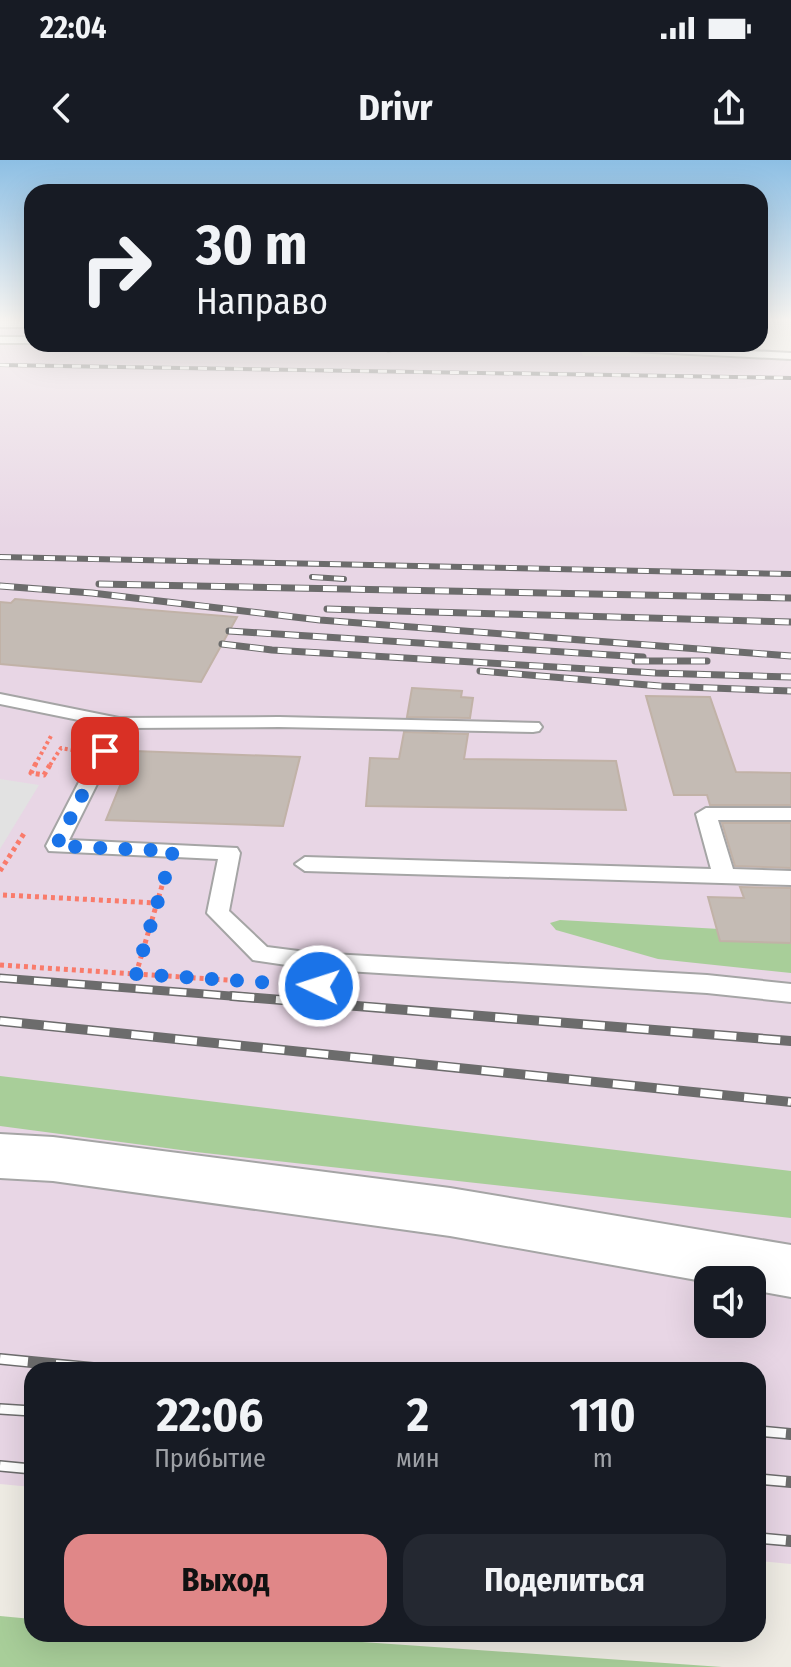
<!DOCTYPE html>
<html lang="ru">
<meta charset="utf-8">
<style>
body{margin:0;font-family:"Fira Sans Condensed",sans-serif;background:#242831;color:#f1f3f6;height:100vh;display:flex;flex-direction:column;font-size:30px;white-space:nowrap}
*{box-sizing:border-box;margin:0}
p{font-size:26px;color:#9ea1a6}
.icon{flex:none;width:44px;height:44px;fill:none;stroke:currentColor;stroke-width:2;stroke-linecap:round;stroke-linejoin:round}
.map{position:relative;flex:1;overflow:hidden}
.side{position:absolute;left:24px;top:1202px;width:742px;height:280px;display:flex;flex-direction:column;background:#171b24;border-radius:24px;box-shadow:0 8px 32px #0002}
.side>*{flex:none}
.banner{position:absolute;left:24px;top:24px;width:744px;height:168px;border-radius:24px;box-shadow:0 8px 32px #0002;background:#171b24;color:#f1f3f6;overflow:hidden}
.buttons{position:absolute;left:694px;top:1106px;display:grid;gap:16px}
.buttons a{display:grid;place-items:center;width:72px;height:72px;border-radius:16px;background:#171b24;box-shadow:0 8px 32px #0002;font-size:40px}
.pin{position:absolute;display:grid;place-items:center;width:68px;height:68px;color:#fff;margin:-34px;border-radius:16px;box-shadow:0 4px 12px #0006}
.me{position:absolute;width:88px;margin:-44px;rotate:274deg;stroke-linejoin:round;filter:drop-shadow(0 0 6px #0008)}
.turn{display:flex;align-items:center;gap:28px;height:168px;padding:0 40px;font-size:36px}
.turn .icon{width:104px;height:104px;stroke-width:2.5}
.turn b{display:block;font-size:56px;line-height:68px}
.eta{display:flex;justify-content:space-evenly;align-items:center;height:136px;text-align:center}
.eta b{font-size:48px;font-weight:700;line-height:56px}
.cta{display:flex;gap:16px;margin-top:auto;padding:16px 40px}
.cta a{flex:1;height:92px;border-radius:24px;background:#e08788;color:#111;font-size:32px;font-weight:700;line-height:92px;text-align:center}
.cta a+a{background:#242831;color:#f1f3f6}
.status{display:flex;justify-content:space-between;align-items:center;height:56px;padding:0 40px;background:#171b24;direction:ltr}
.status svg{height:22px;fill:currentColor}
header{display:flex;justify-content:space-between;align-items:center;height:104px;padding:0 40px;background:#171b24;font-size:36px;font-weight:700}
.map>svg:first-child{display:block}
.industrial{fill:#e8d6e5;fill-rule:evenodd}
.forest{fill:#a8ce99}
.parking{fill:#e2e2e2}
.building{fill:#c4bbb4;stroke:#c1b2a7;stroke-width:2}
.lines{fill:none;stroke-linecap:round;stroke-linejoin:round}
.service-casing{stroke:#a5a5a5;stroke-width:4}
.minor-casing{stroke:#a5a5a5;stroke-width:4}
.path-far1{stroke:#f97b6b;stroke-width:4;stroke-dasharray:3 3;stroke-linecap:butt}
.path{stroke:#f97b6b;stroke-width:5;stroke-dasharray:4 4;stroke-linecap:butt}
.service{fill:#fff;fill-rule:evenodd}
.minor{fill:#fff;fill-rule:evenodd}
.rail-far5-casing{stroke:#6c6c6c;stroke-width:4}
.rail-far4-casing{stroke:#6c6c6c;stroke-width:6}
.rail-far3-casing{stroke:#6c6c6c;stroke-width:7}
.rail-far2-casing{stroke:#6c6c6c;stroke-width:9}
.rail-far1-casing{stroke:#6c6c6c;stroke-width:10}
.rail-casing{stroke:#6c6c6c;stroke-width:12}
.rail-far5{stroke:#fff;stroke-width:3;stroke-dasharray:9;stroke-linecap:butt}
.rail-far4{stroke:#fff;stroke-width:4;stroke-dasharray:11;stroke-linecap:butt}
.rail-far3{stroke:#fff;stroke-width:5;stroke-dasharray:14;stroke-linecap:butt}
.rail-far2{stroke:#fff;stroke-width:6;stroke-dasharray:17;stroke-linecap:butt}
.rail-far1{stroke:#fff;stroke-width:7;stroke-dasharray:22;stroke-linecap:butt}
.rail{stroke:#fff;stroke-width:9;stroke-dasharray:28;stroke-linecap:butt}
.route{stroke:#1a73e8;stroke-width:14;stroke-dasharray:0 25.2}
</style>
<div class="status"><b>22:04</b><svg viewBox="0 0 49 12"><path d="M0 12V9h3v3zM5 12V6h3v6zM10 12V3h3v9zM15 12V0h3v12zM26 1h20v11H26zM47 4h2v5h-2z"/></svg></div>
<header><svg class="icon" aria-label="back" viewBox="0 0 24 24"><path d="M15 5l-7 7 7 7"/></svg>Drivr<svg class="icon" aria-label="share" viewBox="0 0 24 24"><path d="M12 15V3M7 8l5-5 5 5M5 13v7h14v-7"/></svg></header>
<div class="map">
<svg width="791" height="1507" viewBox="0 0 791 1507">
<rect width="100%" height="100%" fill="#efece4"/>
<path class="industrial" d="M 0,160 L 32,160 L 32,184 L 579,184 L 583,196 L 791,199 L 791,1404 L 758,1401 L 758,1210 L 32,1210 L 32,1327 L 0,1324 ZM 708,1120 L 752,1120 L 752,1164 L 708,1164 Z"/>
<g class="forest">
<path d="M 560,760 L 791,773 L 791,813 L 658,799 L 556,770 L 550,763 Z"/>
<path d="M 0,916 L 791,1011 L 791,1058 L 196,992 L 0,966 Z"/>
<path d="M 0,1456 L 32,1459 L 32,1474 L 248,1474 L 722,1507 L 0,1507 Z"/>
</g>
<path class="parking" d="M 0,619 L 39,625 L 0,689 Z"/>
<g class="building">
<path d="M 15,439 L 237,457 L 201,522 L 0,504 L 0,442 L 11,443 Z"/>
<path d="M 412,528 L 462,531 L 461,537 L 473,538 L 470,558 L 407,557 Z"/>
<path d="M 646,536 L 710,537 L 736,612 L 791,613 L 791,645 L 710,645 L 707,635 L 674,635 Z"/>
<path d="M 404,572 L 468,574 L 464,599 L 616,601 L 626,650 L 366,646 L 370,598 L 399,599 Z"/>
<path d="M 134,591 L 300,597 L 283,666 L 106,660 Z"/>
<path d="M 722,663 L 791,663 L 791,708 L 735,706 Z"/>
<path d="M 740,727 L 791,728 L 791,783 L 720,781 L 708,737 L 744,738 Z"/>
</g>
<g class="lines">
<defs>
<g id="service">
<rect x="0" y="161" width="32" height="6"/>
<rect x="0" y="177" width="32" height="6"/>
<path d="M 386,184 L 396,184 L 396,189 L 388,191 Z"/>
<path d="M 606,184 L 791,193 L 791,199 L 632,191 Z"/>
<path d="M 0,534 L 119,558 L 279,557 L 539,563 L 542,567 L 539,571 L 533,572 L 279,567 L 125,568 L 69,680 L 237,688 L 240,693 L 229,751 L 267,787 L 314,793 L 707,815 L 791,824 L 791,842 L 707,833 L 314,809 L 253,800 L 207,753 L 218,699 L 49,691 L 46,686 L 108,566 L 0,544 Z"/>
<path d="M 706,648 L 791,648 L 791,660 L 718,660 L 733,709 L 791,711 L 791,725 L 305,711 L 295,704 L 305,697 L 711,709 L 696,654 Z"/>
</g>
<path id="minor" d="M 0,974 L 53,977 L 450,1028 L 791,1085 L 791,1137 L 752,1130 L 752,1120 L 708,1122 L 450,1076 L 53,1021 L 0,1018 Z"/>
</defs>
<use href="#service" class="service-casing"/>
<use href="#minor" class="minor-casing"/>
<g class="path-far1">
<path d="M 35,605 L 51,576"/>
<path d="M 50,605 L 61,588 L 72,590"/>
</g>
<g class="path">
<path d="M 36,603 L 31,613 L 44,615 L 51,603"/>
<path d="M 0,711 L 25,672"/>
<path d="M 3,735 L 157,743"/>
<path d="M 0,805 L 242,821"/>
<path d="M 136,814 L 164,719"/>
</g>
<use href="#service" class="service"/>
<use href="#minor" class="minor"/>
<defs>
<path id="rail-far5" d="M 0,205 L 791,218"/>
<g id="rail-far4">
<path d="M 0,397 L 791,414"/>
<path d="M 312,417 L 344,419"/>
</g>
<g id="rail-far3">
<path d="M 99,424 L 791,438"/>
<path d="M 0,426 L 92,433 L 320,460 L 791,496"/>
<path d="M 327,449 L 791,462"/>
<path d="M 229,471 L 643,497"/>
<path d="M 222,484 L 272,490 L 656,513 L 791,517"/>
<path d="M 635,501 L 707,501"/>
<path d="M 480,511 L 660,526 L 791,531"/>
</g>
<path id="rail-far2" d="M 0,818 L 257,838"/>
<g id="rail-far1">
<path d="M 232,836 L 791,881"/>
<path d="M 0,861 L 791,942"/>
</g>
<g id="rail">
<path d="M 0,1199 L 114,1210"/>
<path d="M 0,1249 L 32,1251"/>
<path d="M 758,1271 L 791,1274"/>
<path d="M 0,1306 L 32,1309"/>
<path d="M 758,1319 L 791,1322"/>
<path d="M 758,1378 L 791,1381"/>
</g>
</defs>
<use href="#rail-far5" class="rail-far5-casing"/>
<use href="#rail-far4" class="rail-far4-casing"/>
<use href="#rail-far3" class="rail-far3-casing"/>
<use href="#rail-far2" class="rail-far2-casing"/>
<use href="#rail-far1" class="rail-far1-casing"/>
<use href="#rail" class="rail-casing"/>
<use href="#rail-far5" class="rail-far5"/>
<use href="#rail-far4" class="rail-far4"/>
<use href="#rail-far3" class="rail-far3"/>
<use href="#rail-far2" class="rail-far2"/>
<use href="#rail-far1" class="rail-far1"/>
<use href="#rail" class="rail"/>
</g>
<linearGradient id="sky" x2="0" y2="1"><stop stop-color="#8dbfe4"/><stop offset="0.43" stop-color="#f8f6f3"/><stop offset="1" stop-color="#f8f6f3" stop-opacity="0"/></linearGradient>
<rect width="791" height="371" fill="url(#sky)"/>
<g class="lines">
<path class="route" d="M 105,591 L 56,686 L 173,691 L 136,814 L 319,826"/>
</g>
</svg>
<div class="buttons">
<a><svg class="icon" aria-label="sound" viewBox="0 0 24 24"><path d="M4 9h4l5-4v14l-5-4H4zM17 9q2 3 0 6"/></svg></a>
</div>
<div class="pin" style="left:105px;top:591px;background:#d93025"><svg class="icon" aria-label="arrive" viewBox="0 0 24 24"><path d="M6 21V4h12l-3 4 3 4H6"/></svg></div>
<svg class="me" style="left:319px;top:826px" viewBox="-20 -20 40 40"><circle r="17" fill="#1a73e8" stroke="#fff" stroke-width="3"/><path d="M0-11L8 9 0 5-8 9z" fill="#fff"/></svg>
<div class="banner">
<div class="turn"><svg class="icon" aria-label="right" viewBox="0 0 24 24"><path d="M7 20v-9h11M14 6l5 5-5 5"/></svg><div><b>30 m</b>Направо</div></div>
</div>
<section class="side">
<div class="eta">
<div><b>22:06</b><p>Прибытие</p></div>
<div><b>2</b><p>мин</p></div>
<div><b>110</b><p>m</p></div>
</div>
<div class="cta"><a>Выход</a><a>Поделиться</a></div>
</section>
</div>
